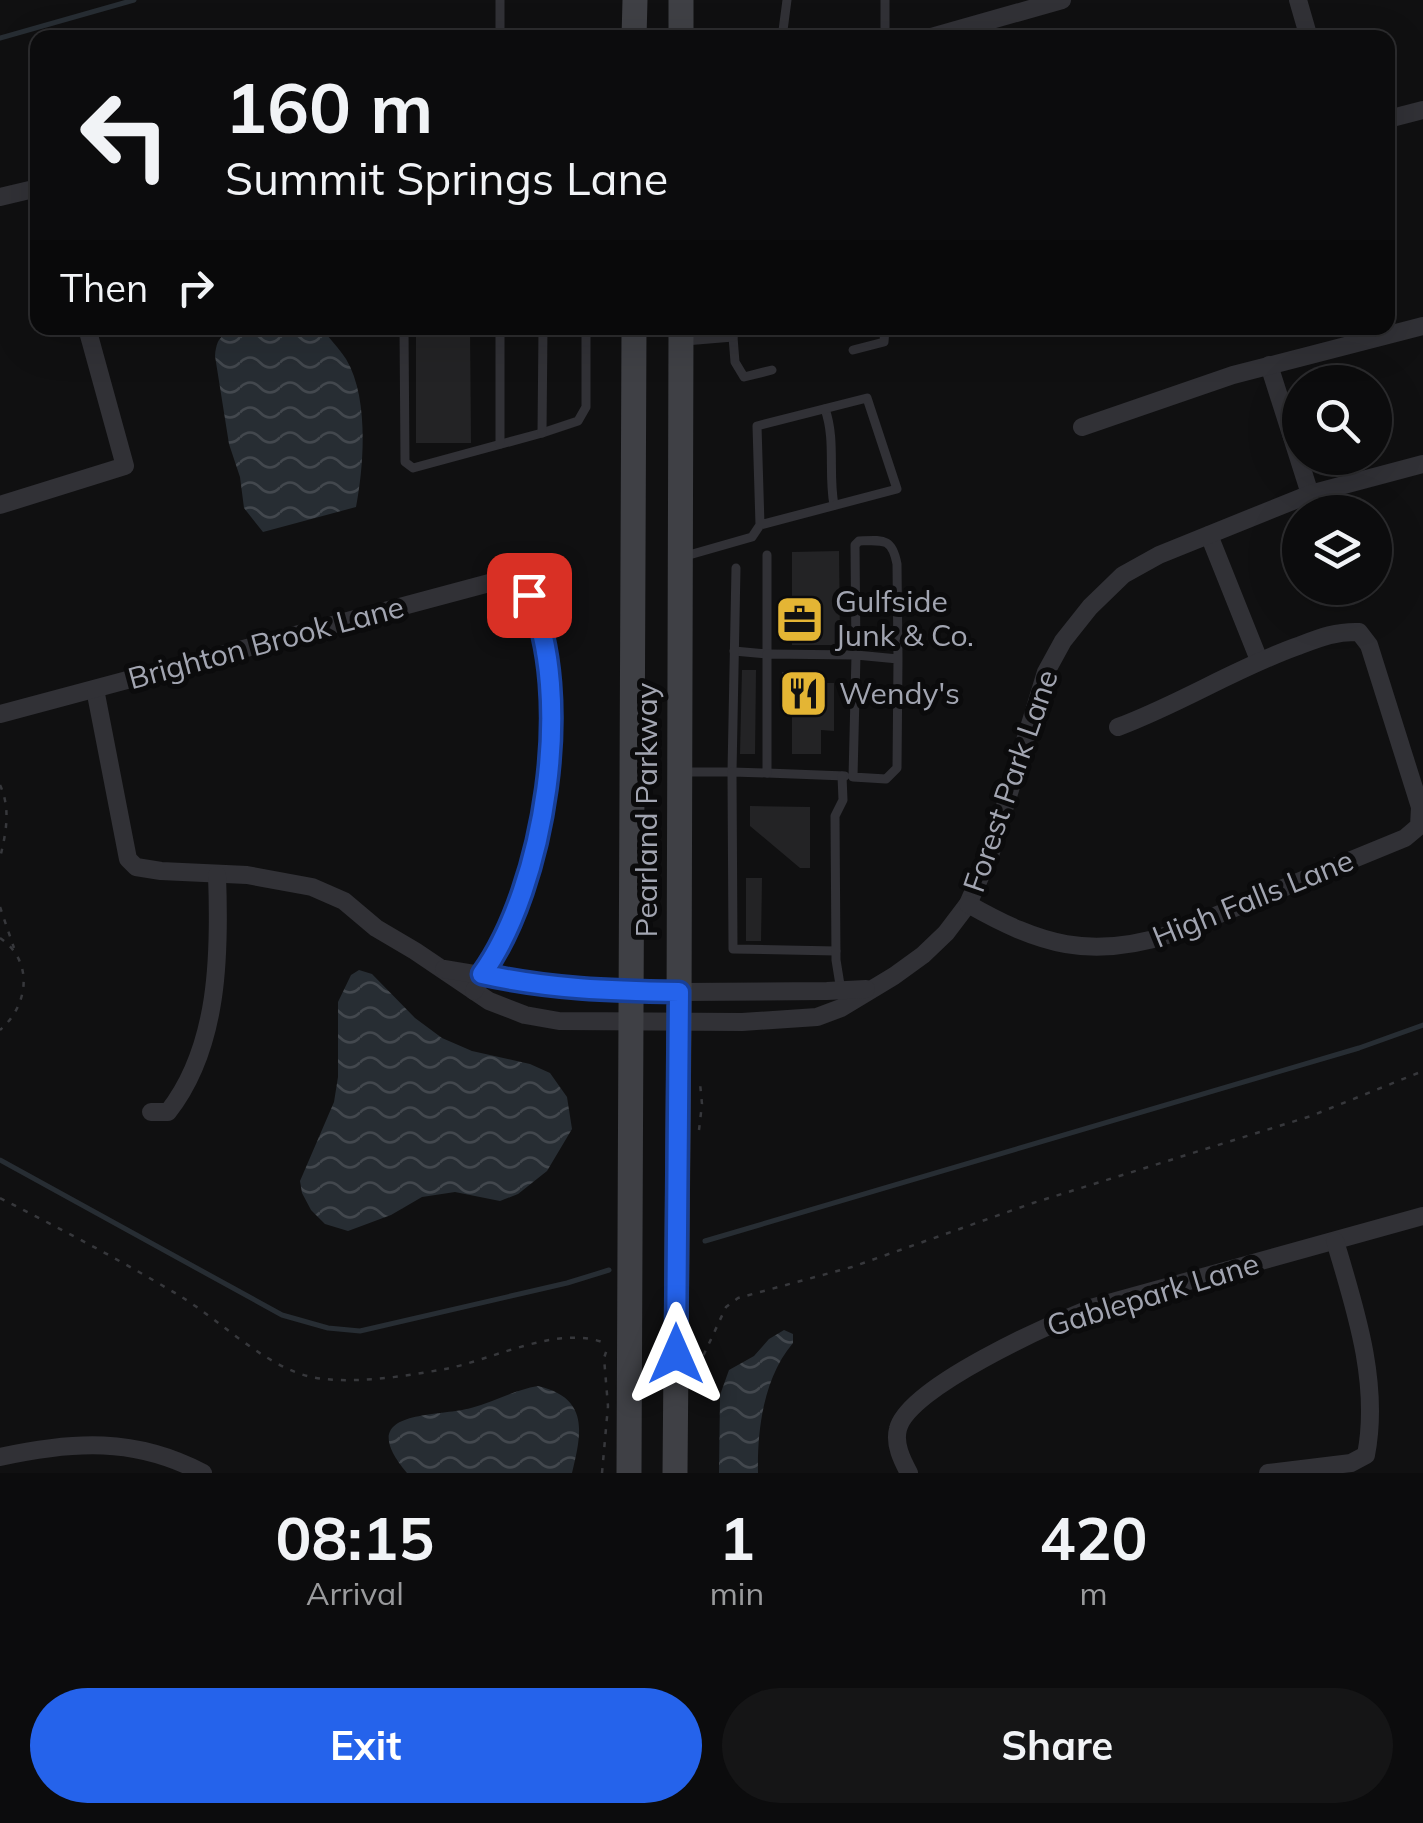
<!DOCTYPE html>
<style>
body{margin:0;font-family:Mulish,sans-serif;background:#151516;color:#f1f3f6;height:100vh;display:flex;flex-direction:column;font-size:38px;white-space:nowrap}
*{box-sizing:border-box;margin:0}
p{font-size:32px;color:#9a9b9d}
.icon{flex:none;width:55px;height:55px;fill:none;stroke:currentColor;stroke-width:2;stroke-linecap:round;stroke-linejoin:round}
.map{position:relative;height:1473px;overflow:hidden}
.side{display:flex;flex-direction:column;background:#0c0c0d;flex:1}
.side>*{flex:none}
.hud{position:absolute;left:30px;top:30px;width:1365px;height:305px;border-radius:20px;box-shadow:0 10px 40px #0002,0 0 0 2px #2c2c2e;background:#0c0c0d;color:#f1f3f6;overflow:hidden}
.fabs{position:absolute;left:1282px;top:365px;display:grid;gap:20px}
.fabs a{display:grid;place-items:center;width:110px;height:110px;border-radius:50%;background:#0c0c0d;box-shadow:0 10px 40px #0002,0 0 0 2px #2c2c2e;font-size:50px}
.pin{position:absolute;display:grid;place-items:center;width:85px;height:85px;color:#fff;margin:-42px;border-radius:20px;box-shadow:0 5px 15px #0006}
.me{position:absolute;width:110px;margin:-55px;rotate:0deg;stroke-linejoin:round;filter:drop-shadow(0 0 8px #0008)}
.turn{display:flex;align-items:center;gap:35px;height:210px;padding:0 30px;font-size:45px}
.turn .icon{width:130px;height:130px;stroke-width:2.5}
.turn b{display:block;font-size:70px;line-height:85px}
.then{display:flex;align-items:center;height:95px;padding:0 30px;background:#0003;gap:20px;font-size:38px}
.eta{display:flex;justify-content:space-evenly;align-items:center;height:170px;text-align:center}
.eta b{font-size:60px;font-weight:700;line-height:70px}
.cta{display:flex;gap:20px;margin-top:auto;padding:20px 30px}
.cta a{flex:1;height:115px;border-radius:60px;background:#2563eb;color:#fff;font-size:40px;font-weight:700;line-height:115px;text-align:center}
.cta a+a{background:#151516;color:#f1f3f6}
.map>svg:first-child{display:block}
.water{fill:url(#water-waves)}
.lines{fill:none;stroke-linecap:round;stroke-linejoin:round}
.stream{stroke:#272d33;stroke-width:5}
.building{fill:#232325}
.path{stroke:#37383c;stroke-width:2.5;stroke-dasharray:5 8;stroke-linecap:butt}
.service{stroke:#313136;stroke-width:9}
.minor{stroke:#313136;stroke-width:18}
.secondary{stroke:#3f4045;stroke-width:25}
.route-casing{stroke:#184099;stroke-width:25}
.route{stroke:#2563eb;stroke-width:18}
.labels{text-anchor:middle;stroke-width:10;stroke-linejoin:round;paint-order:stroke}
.poi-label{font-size:30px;fill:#a2a5b1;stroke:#0b0b0c;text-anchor:start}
.street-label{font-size:30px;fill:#a2a5b1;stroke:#0b0b0c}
</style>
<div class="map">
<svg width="1423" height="1473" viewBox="0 0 1423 1473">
<defs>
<pattern id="water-waves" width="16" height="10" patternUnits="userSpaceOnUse" patternTransform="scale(2.5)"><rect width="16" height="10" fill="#272d33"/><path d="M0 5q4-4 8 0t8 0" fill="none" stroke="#43484e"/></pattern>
</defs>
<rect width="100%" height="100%" fill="#101011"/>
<g class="water">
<path d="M 247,328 L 321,328 C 329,338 339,348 346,359 C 369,397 364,465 356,507 L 263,532 L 244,508 L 240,477 L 229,444 L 215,356 C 217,332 226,334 247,328 Z"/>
<path d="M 359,970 L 372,974 L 415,1018 L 442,1038 L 472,1051 L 530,1064 L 550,1073 L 567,1097 L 572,1129 L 547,1171 L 518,1194 L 500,1201 L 455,1192 L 422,1197 L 391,1215 L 348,1231 L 325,1224 L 311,1210 L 302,1193 L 300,1181 L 334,1102 L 338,1077 L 338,1002 L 351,975 Z"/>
<path d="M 784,1330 L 793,1334 L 793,1343 C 764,1377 757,1429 758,1473 L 719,1473 L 720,1395 L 729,1370 L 754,1356 L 769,1339 Z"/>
<path d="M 538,1386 C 589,1398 582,1432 572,1473 L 407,1473 C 353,1409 432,1418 471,1408 C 494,1402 514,1390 538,1386 Z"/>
</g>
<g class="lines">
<g class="stream">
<path d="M 0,38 L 134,0"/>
<path d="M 0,1160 L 282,1315 L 328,1328 L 360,1331 L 567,1283 L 609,1270"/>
<path d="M 705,1241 L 1359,1048 L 1423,1025"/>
</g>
</g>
<g class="building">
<path d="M 416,328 L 470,328 L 471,443 L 416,443 Z"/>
<path d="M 839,551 L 840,645 L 792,645 L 792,552 Z"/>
<path d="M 742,670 L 756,670 L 755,754 L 740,754 Z"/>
<path d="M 782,672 L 822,672 L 822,683 L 834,683 L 834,731 L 821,730 L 821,754 L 792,754 L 792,701 L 782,701 Z"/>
<path d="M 750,806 L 810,807 L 810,868 L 800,868 L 750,826 Z"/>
<path d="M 746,878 L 762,878 L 761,941 L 746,941 Z"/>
</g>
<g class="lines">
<g class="path">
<path d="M 0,785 C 11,809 6,833 0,858"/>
<path d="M 0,907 L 14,948"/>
<path d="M 0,938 C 34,961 29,1005 0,1030"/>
<path d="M 699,1130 L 702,1104 L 700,1083"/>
<path d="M 0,1198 C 61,1229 122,1261 180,1296 C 223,1322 273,1375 324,1379 C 363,1383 406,1376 445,1369 C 493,1360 560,1323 607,1344"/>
<path d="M 698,1367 L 726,1307 L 738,1298 L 852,1267 L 1033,1203 L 1311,1116 L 1423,1071"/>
<path d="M 602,1473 L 608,1406 L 604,1358 L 608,1346"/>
</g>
<g class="service">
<path d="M 885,0 L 885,38"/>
<path d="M 500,38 L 500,0"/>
<path d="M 782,38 L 787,0"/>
<path d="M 404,328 L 405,462 L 413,468 L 542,433 L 578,421 L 586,407 L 586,328"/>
<path d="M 500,328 L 500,444"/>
<path d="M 733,337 L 735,362 L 744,377 L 772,370"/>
<path d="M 685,341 L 733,337 L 733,328"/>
<path d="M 853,350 L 884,342 L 885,328"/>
<path d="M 825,409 C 836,440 828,473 834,505"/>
<path d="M 542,433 L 543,328"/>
<path d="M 682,557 L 752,537 L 760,525 L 897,489 L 867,398 L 757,426 L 760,525"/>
<path d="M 734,651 L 767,654 L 767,555"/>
<path d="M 682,772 L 732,772 L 736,568"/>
<path d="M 767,773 L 845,776"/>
<path d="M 836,951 L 733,949 L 732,772 L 767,773 L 767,654 L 856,655 L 855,545 L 859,541 C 884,540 892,538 897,564 L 898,659 L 856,655 L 853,777 L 886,779 L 897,768 L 898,659"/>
<path d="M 841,991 L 836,960 L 835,816 L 843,800 L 842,776"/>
</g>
<g class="minor">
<path d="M 1298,0 L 1309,38"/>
<path d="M 928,38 L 1062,0"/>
<path d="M 1388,119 L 1423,110"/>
<path d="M 0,197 L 38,188"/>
<path d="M 1269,365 L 1310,494"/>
<path d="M 1082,427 L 1233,375 L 1423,326"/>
<path d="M 0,505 L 125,466 L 87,328"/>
<path d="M 1209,535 L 1259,660"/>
<path d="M 95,689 L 128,859 L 136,867 L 161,871 L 247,875 L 312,887 L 344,901 L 376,928 L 415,951 L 489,1001 L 525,1015 L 559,1021 L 742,1022 L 817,1017 L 841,1008 L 894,976 L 923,955 L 946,933 L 968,904 L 991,852 L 1046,672 L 1063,641 L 1090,607 L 1123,575 L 1159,555 L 1310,494 L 1423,464"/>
<path d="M 0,714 L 493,582 C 506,583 519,584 528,594 C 538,605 541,624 543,637 C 555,708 553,781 534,851 C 525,886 513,927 494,959 C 487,970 480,980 474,991"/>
<path d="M 968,904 C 1040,945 1090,960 1171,934 L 1405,838 L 1419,826 L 1420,807 L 1369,645 L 1359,632 C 1336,631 1319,638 1298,646 C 1236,668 1180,704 1118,727"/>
<path d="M 444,969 L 560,988 L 679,992 L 827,991 L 866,989"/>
<path d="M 151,1112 L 168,1112 C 219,1047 220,954 217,875"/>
<path d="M 0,1457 C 73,1441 135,1437 203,1473"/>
<path d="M 909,1473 C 902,1460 894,1444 898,1429 C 908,1387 1051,1324 1091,1308 L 1423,1216"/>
<path d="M 1268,1473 L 1351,1463 L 1366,1455 C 1380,1383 1355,1308 1335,1241"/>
</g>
<g class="secondary">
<path d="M 681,0 L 681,38"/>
<path d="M 634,38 L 635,0"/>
<path d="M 629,1473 L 634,328"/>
<path d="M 675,1473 L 679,1022 L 681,328"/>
</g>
</g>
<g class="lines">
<defs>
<path id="route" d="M 529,595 C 575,693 545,887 482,974 C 548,989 612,991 679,992 L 676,1354"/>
</defs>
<use href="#route" class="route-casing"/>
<use href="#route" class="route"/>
</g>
<defs>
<symbol id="office-square" viewBox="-11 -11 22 22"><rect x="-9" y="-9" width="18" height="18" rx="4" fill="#e4b534" stroke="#0b0b0c"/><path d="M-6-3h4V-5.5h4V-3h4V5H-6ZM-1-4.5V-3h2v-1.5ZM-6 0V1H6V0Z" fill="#111"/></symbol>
<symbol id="restaurant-square" viewBox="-11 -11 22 22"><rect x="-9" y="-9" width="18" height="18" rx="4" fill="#e4b534" stroke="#0b0b0c"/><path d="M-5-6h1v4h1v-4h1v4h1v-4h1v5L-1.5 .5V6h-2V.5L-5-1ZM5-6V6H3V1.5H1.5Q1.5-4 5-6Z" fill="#111"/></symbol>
</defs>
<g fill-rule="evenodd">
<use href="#office-square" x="772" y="592" width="55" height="55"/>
<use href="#restaurant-square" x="776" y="666" width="55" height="55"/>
</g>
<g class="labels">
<g class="poi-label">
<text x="835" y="612">Gulfside<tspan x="835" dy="34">Junk &amp; Co.</tspan></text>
<text x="839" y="704">Wendy's</text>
</g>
<g class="street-label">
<text transform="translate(266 643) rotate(-15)" y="10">Brighton Brook Lane</text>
<text transform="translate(1011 781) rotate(-71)" y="10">Forest Park Lane</text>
<text transform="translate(647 810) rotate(-90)" y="10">Pearland Parkway</text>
<text transform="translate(1253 899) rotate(-22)" y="10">High Falls Lane</text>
<text transform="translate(1153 1295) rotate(-17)" y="10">Gablepark Lane</text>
</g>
</g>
</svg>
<div class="fabs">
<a><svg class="icon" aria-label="search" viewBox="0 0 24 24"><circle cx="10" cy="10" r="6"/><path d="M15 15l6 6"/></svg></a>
<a><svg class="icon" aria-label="layers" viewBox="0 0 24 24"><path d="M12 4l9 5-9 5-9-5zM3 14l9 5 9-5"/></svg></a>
</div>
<div class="pin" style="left:529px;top:595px;background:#d93025"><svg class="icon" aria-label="arrive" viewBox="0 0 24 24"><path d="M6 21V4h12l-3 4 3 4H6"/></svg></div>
<svg class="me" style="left:676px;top:1354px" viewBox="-20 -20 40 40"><path d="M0-17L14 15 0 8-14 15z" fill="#2563eb" stroke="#fff" stroke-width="4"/></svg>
<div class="hud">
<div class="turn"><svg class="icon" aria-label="left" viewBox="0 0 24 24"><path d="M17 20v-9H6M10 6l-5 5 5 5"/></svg><div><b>160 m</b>Summit Springs Lane</div></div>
<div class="then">Then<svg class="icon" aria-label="right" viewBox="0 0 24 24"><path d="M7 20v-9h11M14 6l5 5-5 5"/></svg></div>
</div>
</div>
<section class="side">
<div class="eta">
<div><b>08:15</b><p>Arrival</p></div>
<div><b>1</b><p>min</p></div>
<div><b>420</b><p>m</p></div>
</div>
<div class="cta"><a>Exit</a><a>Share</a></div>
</section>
